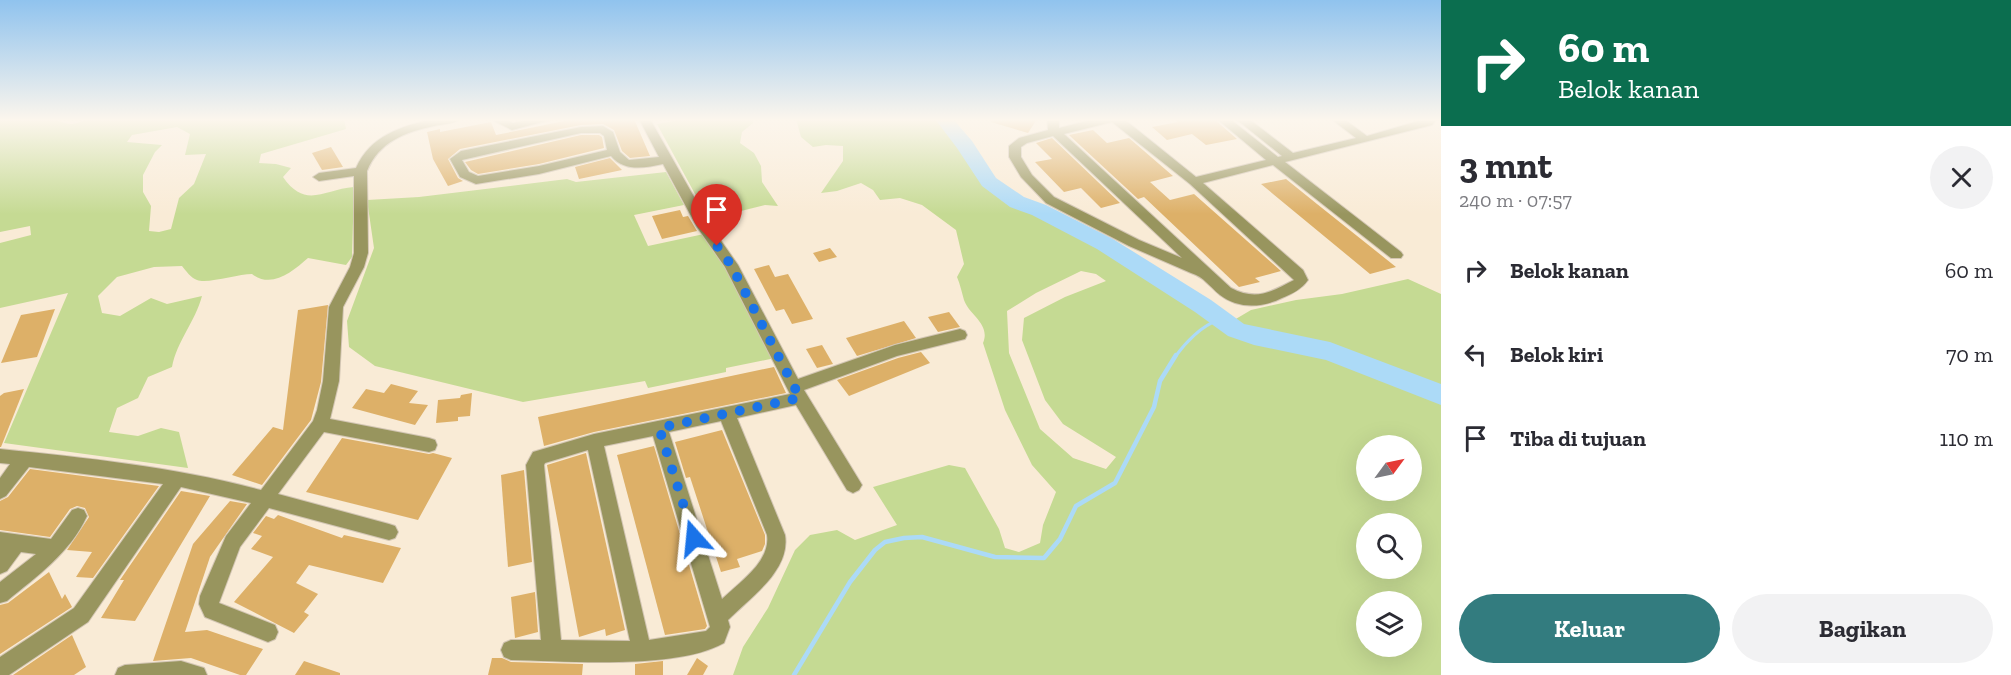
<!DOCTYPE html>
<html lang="id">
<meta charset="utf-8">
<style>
body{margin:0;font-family:"Zilla Slab",serif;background:#f2f2f3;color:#2b2b33;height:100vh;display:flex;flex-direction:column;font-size:22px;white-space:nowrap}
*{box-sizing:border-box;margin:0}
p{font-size:20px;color:#7c7c81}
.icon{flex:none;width:33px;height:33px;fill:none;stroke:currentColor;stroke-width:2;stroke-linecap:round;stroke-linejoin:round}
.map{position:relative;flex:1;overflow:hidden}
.side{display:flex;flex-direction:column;background:#fff;width:570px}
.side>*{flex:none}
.hud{background:#0b6e4f;color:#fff;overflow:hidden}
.needle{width:39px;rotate:57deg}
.buttons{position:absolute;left:1356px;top:435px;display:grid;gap:12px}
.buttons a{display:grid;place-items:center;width:66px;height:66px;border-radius:50%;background:#fff;box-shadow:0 6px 24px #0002;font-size:30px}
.pin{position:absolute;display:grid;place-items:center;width:51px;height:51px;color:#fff;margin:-62px -26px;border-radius:50% 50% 50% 0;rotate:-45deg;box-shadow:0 0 6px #0007}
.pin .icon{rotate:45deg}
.me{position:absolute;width:66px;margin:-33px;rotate:342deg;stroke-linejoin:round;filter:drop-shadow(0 0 4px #0008)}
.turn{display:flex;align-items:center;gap:21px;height:126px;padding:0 18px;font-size:27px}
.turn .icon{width:78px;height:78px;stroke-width:2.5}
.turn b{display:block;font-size:42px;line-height:51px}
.round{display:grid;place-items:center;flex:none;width:63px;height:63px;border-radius:32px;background:#f2f2f3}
.summary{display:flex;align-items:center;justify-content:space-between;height:102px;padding:0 18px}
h1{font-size:36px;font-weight:700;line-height:45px}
.primary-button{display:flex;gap:12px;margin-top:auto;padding:12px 18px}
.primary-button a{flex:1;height:69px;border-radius:36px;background:#337c7f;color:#fff;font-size:24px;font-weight:700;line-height:69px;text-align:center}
.primary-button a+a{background:#f2f2f3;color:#2b2b33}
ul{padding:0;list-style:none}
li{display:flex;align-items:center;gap:18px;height:84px;padding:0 18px}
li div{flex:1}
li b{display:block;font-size:22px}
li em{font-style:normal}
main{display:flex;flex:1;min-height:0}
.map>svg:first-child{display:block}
.green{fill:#c5da93;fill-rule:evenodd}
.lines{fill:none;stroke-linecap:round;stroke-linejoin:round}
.stream-far1{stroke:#acdaf7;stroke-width:3}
.stream{stroke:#acdaf7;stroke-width:4.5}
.river{fill:#acdaf7;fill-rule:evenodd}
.building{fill:#ddb068}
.minor-casing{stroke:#d3c6b4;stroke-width:2}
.minor{fill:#98955e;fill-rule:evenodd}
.route{stroke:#1a73e8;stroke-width:10;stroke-dasharray:0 18}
</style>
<main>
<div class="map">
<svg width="1441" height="675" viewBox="0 0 1441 675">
<rect width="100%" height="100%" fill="#f9ebd6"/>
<g class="green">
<path d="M 0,119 C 14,119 40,116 52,119 C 69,124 70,127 88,119 L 344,119 L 346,129 L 261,154 L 259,163 L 276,164 L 291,168 L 283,177 C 306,210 324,189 354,187 L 352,257 L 346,265 L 308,258 C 292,272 272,289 252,274 C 238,274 208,284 197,280 C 191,278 186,271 182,266 L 154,267 L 117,277 L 98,296 L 102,313 L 120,316 L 151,298 L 167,304 L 202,296 C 195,322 177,341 172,367 L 148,377 L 138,398 L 117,408 L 109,432 L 138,436 L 161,428 L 179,432 L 188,468 L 4,443 L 68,293 L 0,308 L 0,243 L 31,235 L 30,226 L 0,232 ZM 177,127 L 190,134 L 185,155 L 206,154 L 194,184 L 179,198 L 171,229 L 159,232 L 149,231 L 151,206 L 143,192 L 143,175 L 155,152 L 162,145 L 127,142 L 132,135 Z"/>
<path d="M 686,119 L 752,119 L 753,123 L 742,132 L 740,143 L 754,153 L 761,166 L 762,182 L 778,206 L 765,205 L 713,218 L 695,194 L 657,124 Z"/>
<path d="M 796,119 L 939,119 C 943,127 949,130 954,136 C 963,147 967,162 974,173 C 992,197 1027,208 1053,221 L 1229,323 L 1251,310 L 1296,300 L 1342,294 L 1408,279 L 1441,294 L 1441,675 L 733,675 L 743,647 L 768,608 L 795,550 L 810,535 L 837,530 L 855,540 L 897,525 L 873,487 L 949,465 L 965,468 L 999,529 L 1005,548 L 1019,552 L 1040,543 L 1043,525 L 1056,492 L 1032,465 L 1005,410 L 983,343 C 991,324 969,315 964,300 C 962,293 960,284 957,277 L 964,264 L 956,230 L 922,205 L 900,198 L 880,200 L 873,190 L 861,183 L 837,191 L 821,193 L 843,161 L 843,146 L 826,145 L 813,147 L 801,137 ZM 1081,271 L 1096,274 L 1106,281 L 1065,297 L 1024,318 L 1022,340 L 1045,400 L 1063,424 L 1116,457 L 1106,469 L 1073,458 L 1040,429 L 1009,353 L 1007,311 L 1036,293 ZM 1366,446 L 1412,446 L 1412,490 L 1366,490 ZM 1366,524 L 1412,524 L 1412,568 L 1366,568 ZM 1366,602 L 1412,602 L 1412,646 L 1366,646 Z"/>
<path d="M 666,172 L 684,205 L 634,215 L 648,246 L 704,234 L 732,275 L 780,357 L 726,368 L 726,372 L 648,388 L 645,381 L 523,402 L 375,366 L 349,347 L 347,321 L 374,248 L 367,200 L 419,197 L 567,179 L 576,182 Z"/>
</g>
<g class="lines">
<path class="stream-far1" d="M 1175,357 C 1185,343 1202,325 1219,320"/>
<path class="stream" d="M 794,675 L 850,582 L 875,550 L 885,542 L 904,538 L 922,537 L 995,557 L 1044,558 L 1060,539 L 1076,506 L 1115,483 L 1154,407 L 1160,381 L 1176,355"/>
<path class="river" d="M 935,119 L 953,119 L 972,141 L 996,178 L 1024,197 L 1046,205 L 1113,239 L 1211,300 L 1244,324 L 1330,342 L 1441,384 L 1441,405 L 1326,360 L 1254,345 L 1228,336 L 1195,312 L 1097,249 L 1032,215 L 1010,207 L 982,186 L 957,148 Z"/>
</g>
<g class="building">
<path d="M 574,119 L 634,119 L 650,156 L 630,158 L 622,151 L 614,130 L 603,124 L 581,125 L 460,149 L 448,159 L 458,178 L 463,181 L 448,186 L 433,159 L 427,132 L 440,129 L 440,132 L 491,122 L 496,135 Z"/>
<path d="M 992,119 L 1037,119 L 1028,133 L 991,122 Z"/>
<path d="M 1175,119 L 1214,119 L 1237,139 L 1206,145 L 1192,134 L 1167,140 L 1152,127 L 1178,122 Z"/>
<path d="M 1093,130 L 1107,143 L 1129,138 L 1173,176 L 1150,182 L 1170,200 L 1194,194 L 1281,271 L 1255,278 L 1260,282 L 1239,287 L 1144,197 L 1138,199 L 1069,135 Z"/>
<path d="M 581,135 L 599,135 L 602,137 L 604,148 L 539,164 L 478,174 L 471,170 L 465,162 Z"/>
<path d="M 1052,138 L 1120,203 L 1101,208 L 1081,188 L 1064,192 L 1035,162 L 1052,159 L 1036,143 Z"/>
<path d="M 331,147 L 343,167 L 322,170 L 312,153 Z"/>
<path d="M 610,158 L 622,170 L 579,179 L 575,167 Z"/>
<path d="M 1286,179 L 1317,204 L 1396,267 L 1370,274 L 1261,184 Z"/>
<path d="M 680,210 L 683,217 L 688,216 L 697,231 L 662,239 L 652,216 Z"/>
<path d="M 830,248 L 837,257 L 819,262 L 813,253 Z"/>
<path d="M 769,265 L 775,277 L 788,274 L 813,319 L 792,324 L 784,309 L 776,311 L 754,269 Z"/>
<path d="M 328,305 L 321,382 L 311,420 L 262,485 L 232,475 L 273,427 L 283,430 L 298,310 Z"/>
<path d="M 55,309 L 37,357 L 1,363 L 21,315 Z"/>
<path d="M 949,312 L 960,327 L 938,332 L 928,317 Z"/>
<path d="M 904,321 L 916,338 L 857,356 L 846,338 Z"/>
<path d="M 822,345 L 833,364 L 817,368 L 806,349 Z"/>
<path d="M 921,352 L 930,363 L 849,396 L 837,380 L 898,358 Z"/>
<path d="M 774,367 L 786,393 L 594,432 L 544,446 L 538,417 Z"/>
<path d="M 391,384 L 418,391 L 409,403 L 428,405 L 415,425 L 352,408 L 366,389 L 384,393 Z"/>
<path d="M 24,389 L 1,447 L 0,447 L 0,396 L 4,393 Z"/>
<path d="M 472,393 L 470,416 L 458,417 L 458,421 L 436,423 L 438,400 L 460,398 L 461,395 Z"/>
<path d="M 722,430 L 765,535 L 765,544 L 762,551 L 737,559 L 740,567 L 721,572 L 690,477 L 686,478 L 675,442 Z"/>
<path d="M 342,438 L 429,454 L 433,453 L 452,458 L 418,520 L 306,492 Z"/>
<path d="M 654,446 L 707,626 L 705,629 L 665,635 L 617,455 Z"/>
<path d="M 586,453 L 625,630 L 606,636 L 605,629 L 579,637 L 547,465 Z"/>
<path d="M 30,469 L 159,486 L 93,578 L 76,577 L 92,552 L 67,550 L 89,517 L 85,508 L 77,506 L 70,509 L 50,537 L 0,530 L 0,501 L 8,497 Z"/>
<path d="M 524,470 L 532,562 L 508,567 L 501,475 Z"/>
<path d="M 181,491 L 210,496 L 135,621 L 101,618 L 124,580 L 120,580 Z"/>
<path d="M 230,501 L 247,504 L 210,557 L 185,632 L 207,630 L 263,649 L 246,675 L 240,675 L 191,658 L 153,661 L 193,544 Z"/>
<path d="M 278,515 L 342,538 L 344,535 L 401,548 L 383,583 L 309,565 L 296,583 L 318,594 L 304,612 L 309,615 L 294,633 L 234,602 L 273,557 L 251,549 L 262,536 L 253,533 L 266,516 L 274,519 Z"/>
<path d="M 49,572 L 62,599 L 65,594 L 72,607 L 0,654 L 0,605 L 8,603 Z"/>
<path d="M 535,592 L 538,632 L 515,638 L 511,597 Z"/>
<path d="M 72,635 L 86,667 L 74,675 L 13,675 Z"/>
<path d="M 492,658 L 502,658 L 511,662 L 583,664 L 582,675 L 488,675 Z"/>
<path d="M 697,658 L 708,666 L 703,675 L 687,675 Z"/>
<path d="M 304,661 L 340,673 L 340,675 L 295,675 Z"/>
<path d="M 663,661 L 663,675 L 635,675 L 635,664 Z"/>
</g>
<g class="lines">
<defs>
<g id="minor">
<path d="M 433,119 L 461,119 C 454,124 443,124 434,126 C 405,132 379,142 367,171 L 368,253 L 364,267 L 343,307 L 339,381 L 330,419 L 429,438 L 435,440 L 437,445 L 435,450 L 429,452 L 324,432 L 278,494 L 389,524 L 395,526 L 398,532 L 395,538 L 389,540 L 269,508 L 240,547 L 219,603 L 275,625 L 278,632 L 275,639 L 268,642 L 205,617 L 199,604 L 200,596 L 226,536 L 251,503 L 181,487 L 88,622 L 9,675 L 0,675 L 0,657 L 74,608 L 163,484 L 29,467 L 6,496 L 0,499 L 0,478 L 10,464 L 0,463 L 0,449 C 88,458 175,467 261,490 L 313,421 L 317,410 L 323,381 L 329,307 L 350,267 L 354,253 L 354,176 L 319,181 L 313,177 L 319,173 L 356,168 C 370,136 401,126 433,119 Z"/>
<path d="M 490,119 L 505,119 L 513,123 L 531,119 L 554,119 L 512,130 Z"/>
<path d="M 639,119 L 650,119 L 710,225 L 738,265 L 798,379 L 895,345 L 960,329 L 965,331 L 967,335 L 965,339 L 897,356 L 804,390 L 859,480 L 862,485 L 859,490 L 853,493 L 847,490 L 796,405 L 737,418 L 785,535 C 791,570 750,598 728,620 L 730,627 L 724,643 C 677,670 567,661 511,660 L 504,657 L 501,650 L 504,643 L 511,640 L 541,640 L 526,465 L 533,452 L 594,434 L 790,394 L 725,267 L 697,227 L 663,164 C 645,168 624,172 611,156 L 539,174 L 476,184 L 460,177 L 450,159 L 461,151 L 581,127 L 603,126 L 613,132 L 620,152 L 629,160 L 659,157 ZM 581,133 L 600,133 L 604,136 L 607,150 L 539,166 L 478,176 L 469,172 L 462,160 ZM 721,421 L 767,535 C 771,561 740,582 722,599 L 669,432 ZM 653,436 L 710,627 L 706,631 L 649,640 L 604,446 ZM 588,450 L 630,641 L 561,640 L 544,465 L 545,463 Z"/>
<path d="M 1047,119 L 1059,119 L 1059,128 L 1094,119 L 1124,119 L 1196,177 L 1266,160 L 1217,119 L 1230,119 L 1278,157 L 1282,156 L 1236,119 L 1249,119 L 1293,153 L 1356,138 L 1331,119 L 1344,119 L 1367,136 L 1425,119 L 1437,119 L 1432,125 L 1285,162 L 1401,252 L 1403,255 L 1401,258 L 1391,258 L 1273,165 L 1203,183 L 1303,270 L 1308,280 C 1302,289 1292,294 1282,298 C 1262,308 1238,309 1220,295 C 1209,286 1204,277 1191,273 L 1129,246 L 1046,203 L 1021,177 L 1009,157 L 1009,146 L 1019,138 L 1048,130 ZM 1112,122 L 1190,184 L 1294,280 C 1271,292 1256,301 1231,288 L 1064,134 ZM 1053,136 L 1182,258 L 1139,240 L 1054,197 L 1032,175 L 1021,157 L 1021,147 L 1027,143 Z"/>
<path d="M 78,508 L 84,510 L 87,516 C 70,553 37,576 7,601 L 0,603 L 0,582 L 36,554 L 21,552 L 7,571 L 0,574 L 0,532 L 51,539 L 72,510 Z"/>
<path d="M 181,661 L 204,668 L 207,675 L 115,675 L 118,668 L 125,665 Z"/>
</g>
</defs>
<use href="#minor" class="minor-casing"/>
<use href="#minor" class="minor"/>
</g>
<linearGradient id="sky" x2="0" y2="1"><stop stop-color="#90c3ee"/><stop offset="0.56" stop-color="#fcf6ed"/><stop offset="1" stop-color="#fcf6ed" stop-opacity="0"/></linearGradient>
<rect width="1441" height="214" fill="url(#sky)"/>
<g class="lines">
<path class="route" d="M 694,538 L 659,428 L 800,398 L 731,265 L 717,246"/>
</g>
</svg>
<div class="buttons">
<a><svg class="needle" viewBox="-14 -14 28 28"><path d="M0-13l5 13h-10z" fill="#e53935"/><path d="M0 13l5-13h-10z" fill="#7c7c81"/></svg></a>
<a><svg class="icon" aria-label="search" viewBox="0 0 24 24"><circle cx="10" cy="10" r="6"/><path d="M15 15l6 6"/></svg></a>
<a><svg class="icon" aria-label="layers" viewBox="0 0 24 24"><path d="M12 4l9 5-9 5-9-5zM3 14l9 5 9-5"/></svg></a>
</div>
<div class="pin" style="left:717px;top:246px;background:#d93025"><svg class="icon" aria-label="arrive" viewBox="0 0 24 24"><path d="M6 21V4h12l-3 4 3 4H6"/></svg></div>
<svg class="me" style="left:694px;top:538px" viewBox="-20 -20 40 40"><path d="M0-17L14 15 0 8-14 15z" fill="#1a73e8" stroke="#fff" stroke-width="4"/></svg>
</div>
<section class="side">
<div class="hud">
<div class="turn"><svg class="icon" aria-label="right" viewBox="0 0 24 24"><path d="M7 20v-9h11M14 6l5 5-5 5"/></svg><div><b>60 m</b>Belok kanan</div></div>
</div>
<div class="summary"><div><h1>3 mnt</h1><p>240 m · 07:57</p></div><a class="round"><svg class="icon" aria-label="close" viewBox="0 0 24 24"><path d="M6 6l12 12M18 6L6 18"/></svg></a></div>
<ul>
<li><svg class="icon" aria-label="right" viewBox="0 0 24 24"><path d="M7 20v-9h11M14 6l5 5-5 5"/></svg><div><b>Belok kanan</b></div><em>60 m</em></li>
<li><svg class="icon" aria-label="left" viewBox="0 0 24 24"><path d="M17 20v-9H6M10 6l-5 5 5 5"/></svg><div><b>Belok kiri</b></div><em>70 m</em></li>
<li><svg class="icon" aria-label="arrive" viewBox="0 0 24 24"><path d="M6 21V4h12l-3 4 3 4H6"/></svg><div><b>Tiba di tujuan</b></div><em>110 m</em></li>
</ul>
<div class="primary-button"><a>Keluar</a><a>Bagikan</a></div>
</section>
</main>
